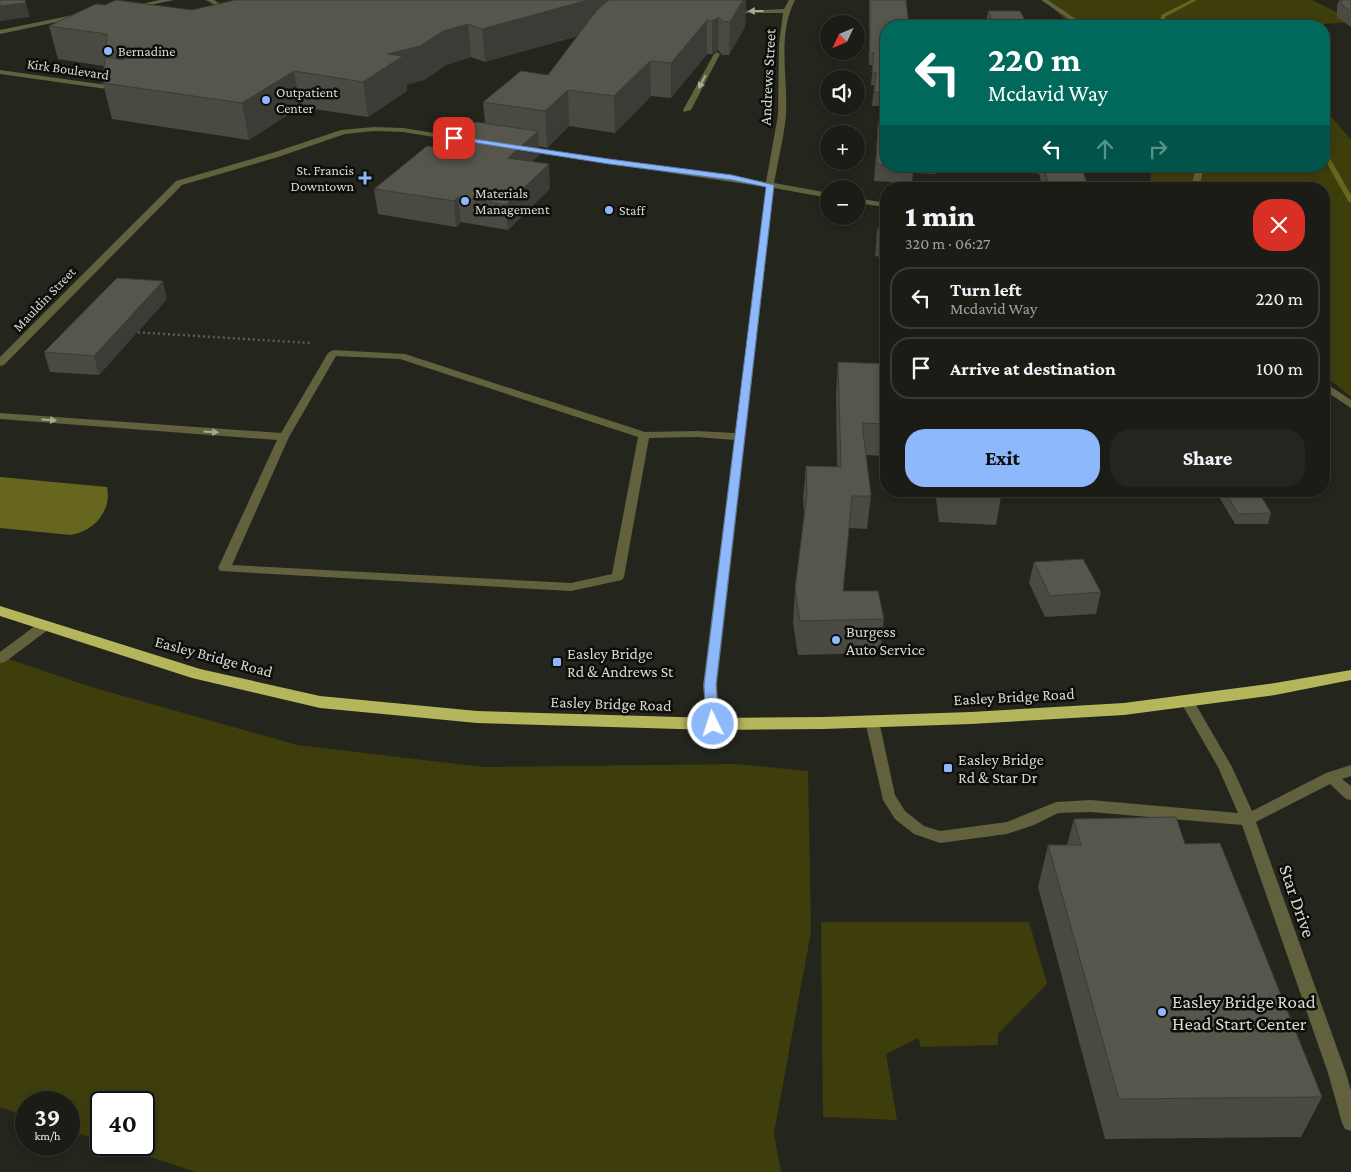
<!DOCTYPE html>
<meta charset="utf-8">
<style>
body{margin:0;font-family:"Crimson Pro",serif;background:#24251f;color:#f1f3f6;height:100vh;display:flex;flex-direction:column;font-size:19px;white-space:nowrap}
*{box-sizing:border-box;margin:0}
p{font-size:16px;color:#a0a1a1}
.icon{flex:none;width:28px;height:28px;fill:none;stroke:currentColor;stroke-width:2;stroke-linecap:round;stroke-linejoin:round}
.map{position:relative;flex:1;overflow:hidden}
.side{position:absolute;left:880px;top:182px;width:450px;height:315px;display:flex;flex-direction:column;background:#1b1c16;border-radius:20px;box-shadow:0 2px 8px #0003,0 0 0 1px #393a35}
.side>*{flex:none}
.top-card{position:absolute;left:880px;top:20px;width:450px;height:152px;border-radius:20px;box-shadow:0 2px 8px #0003,0 0 0 1px #393a35;background:#00695c;color:#fff;overflow:hidden}
.needle{width:32px;rotate:226deg}
.fabs{position:absolute;left:820px;top:15px;display:grid;gap:10px}
.fabs a{display:grid;place-items:center;width:45px;height:45px;border-radius:50%;background:#1b1c16;box-shadow:0 2px 8px #0003,0 0 0 1px #393a35;font-size:25px}
.speed{position:absolute;left:15px;top:1091px;display:flex;gap:10px;font-size:25px;font-weight:700;text-align:center}
.speed>*{display:grid;place-content:center;width:65px;height:65px;border-radius:50%;background:#1b1c16;box-shadow:0 2px 8px #0003,0 0 0 1px #393a35;line-height:1}
.speed small{font-size:12px;font-weight:400}
.speed .limit{border:2px solid #111;border-radius:8px;background:#fff;color:#111}
.pin{position:absolute;display:grid;place-items:center;width:42px;height:42px;color:#fff;margin:-21px;border-radius:10px;box-shadow:0 2px 8px #0006}
.me{position:absolute;width:55px;margin:-28px;rotate:356deg;stroke-linejoin:round;filter:drop-shadow(0 0 4px #0008)}
.turn{display:flex;align-items:center;gap:18px;height:105px;padding:0 25px;font-size:22px}
.turn .icon{width:65px;height:65px;stroke-width:2.5}
.turn b{display:block;font-size:35px;line-height:42px}
.lanes{display:flex;align-items:center;height:48px;padding:0 25px;background:#0003;justify-content:center;gap:25px;direction:ltr}
.lanes .off{opacity:.35}
.round{display:grid;place-items:center;flex:none;width:52px;height:52px;border-radius:20px;background:#24251f}
.overview{display:flex;align-items:center;justify-content:space-between;height:85px;padding:0 25px}
h1{font-size:30px;font-weight:800;line-height:38px}
.button{display:flex;gap:10px;margin-top:auto;padding:10px 25px}
.button a{flex:1;height:58px;border-radius:20px;background:#8db9fc;color:#111;font-size:20px;font-weight:800;line-height:58px;text-align:center}
.button a+a{background:#24251f;color:#f1f3f6}
ul{padding:0;list-style:none}
li{display:flex;align-items:center;gap:15px;height:62px;margin:0 10px 8px;padding:0 15px;border:2px solid #393a35;border-radius:20px}
li div{flex:1}
li b{display:block;font-size:19px}
li em{font-style:normal}
.map>svg:first-child{display:block}
.green{fill:#3e3e0c}
.water{fill:#66661f}
.lines{fill:none;stroke-linecap:round;stroke-linejoin:round}
.stream{fill:#66661f;fill-rule:evenodd}
.path{stroke:#5d5e56;stroke-width:2.5;stroke-dasharray:2 3;stroke-linecap:butt}
.minor{fill:#61613e;fill-rule:evenodd}
.highway{fill:#b5b55b;fill-rule:evenodd}
.wall{fill:#4a4a42}
.shaded-wall{fill:#3c3c36}
.building{fill:#56564d;stroke:#3c3c36}
.oneway{fill:#a8a997}
.route{fill:#8db9fc;stroke:#5c78a4}
.poi-dot{fill:#8db9fc;stroke:#0d0d0a;stroke-width:2}
.labels{text-anchor:middle;stroke-width:5;stroke-linejoin:round;paint-order:stroke}
.far-poi-label{font-size:14px;fill:#d8d9d3;stroke:#0d0d0a;text-anchor:start}
.far-street-label{font-size:14px;fill:#d8d9d3;stroke:#0d0d0a}
.street-label{font-size:16px;fill:#d8d9d3;stroke:#0d0d0a}
.poi-label{font-size:16px;fill:#d8d9d3;stroke:#0d0d0a;text-anchor:start}
.near-street-label{font-size:19px;fill:#d8d9d3;stroke:#0d0d0a}
.near-poi-label{font-size:19px;fill:#d8d9d3;stroke:#0d0d0a;text-anchor:start}
</style>
<div class="map">
<svg width="1351" height="1172" viewBox="0 0 1351 1172">
<rect width="100%" height="100%" fill="#24251d"/>
<g class="green">
<path d="M 1045,0 L 1312,0 L 1351,19 L 1351,22 L 1300,26 L 1072,26 Z"/>
<path d="M 1324,108 L 1351,140 L 1351,397 L 1324,375 L 1324,189 L 1149,189 L 1152,166 L 1324,166 Z"/>
<path d="M 0,656 L 88,686 L 297,745 L 483,767 L 737,764 L 808,771 L 811,932 L 774,1133 L 781,1172 L 196,1172 L 114,1145 L 144,1145 L 144,1102 L 101,1102 L 101,1141 L 69,1130 L 69,1102 L 26,1102 L 26,1116 L 0,1107 Z"/>
<path d="M 821,922 L 1029,922 L 1047,984 L 998,1034 L 998,1045 L 921,1047 L 918,1038 L 886,1054 L 897,1120 L 823,1117 Z"/>
</g>
<path class="water" d="M 0,477 L 107,487 C 112,511 94,531 71,535 L 0,528 Z"/>
<g class="lines">
<g class="stream">
<path d="M 1191,0 L 1197,0 L 1165,17 L 1165,26 L 1160,26 L 1161,15 Z"/>
<path d="M 1324,151 L 1327,153 L 1351,195 L 1351,203 L 1348,201 L 1324,158 Z"/>
</g>
<path class="path" d="M 133,332 L 310,343"/>
<g class="minor">
<path d="M 160,0 L 174,0 L 130,9 L 127,7 Z"/>
<path d="M 206,0 L 214,0 L 235,13 L 230,14 Z"/>
<path d="M 789,0 L 795,0 C 777,34 788,78 786,115 C 784,137 778,161 774,183 L 829,193 L 829,198 L 774,188 L 717,685 L 720,724 L 718,727 L 708,727 L 706,724 L 703,685 L 734,440 L 697,437 L 649,438 L 624,577 L 622,580 L 571,591 L 220,571 L 218,568 L 277,440 L 0,419 L 0,413 L 281,433 L 328,353 L 333,350 L 405,354 L 645,432 L 697,431 L 735,433 L 766,187 L 523,151 L 519,149 L 523,147 L 766,182 L 778,115 L 779,44 L 783,13 L 744,13 L 738,24 L 733,23 L 739,11 L 784,9 ZM 336,356 L 400,359 L 638,437 L 612,574 L 571,583 L 232,565 L 289,437 Z"/>
<path d="M 1041,0 L 1048,0 L 1086,26 L 1079,26 Z"/>
<path d="M 83,13 L 86,15 L 85,16 L 0,34 L 0,30 Z"/>
<path d="M 717,52 L 720,54 L 691,110 L 684,112 L 683,110 L 714,54 Z"/>
<path d="M 0,70 L 121,87 L 125,89 L 121,91 L 0,74 Z"/>
<path d="M 374,127 L 403,128 L 471,139 L 475,141 L 471,143 L 403,132 L 374,131 L 345,134 L 278,157 L 182,185 L 4,365 L 0,366 L 0,357 L 176,181 L 272,153 L 341,130 Z"/>
<path d="M 1196,166 L 1204,166 L 1199,189 L 1191,189 Z"/>
<path d="M 856,198 L 886,203 L 886,207 L 856,203 Z"/>
<path d="M 1324,382 L 1351,400 L 1351,408 L 1324,390 Z"/>
<path d="M 44,622 L 50,626 L 49,629 L 5,662 L 0,663 L 0,652 L 39,623 Z"/>
<path d="M 1187,696 L 1192,698 L 1232,767 L 1252,811 L 1326,773 L 1351,765 L 1351,776 L 1342,779 L 1351,786 L 1351,800 L 1346,799 L 1330,784 L 1256,822 L 1346,1073 L 1351,1091 L 1351,1131 L 1345,1129 L 1342,1123 L 1328,1073 L 1242,825 L 1091,812 L 1058,813 L 1034,825 L 1007,834 L 940,843 L 914,834 L 895,819 L 883,800 L 865,721 L 867,718 L 877,718 L 879,721 L 895,795 L 905,811 L 924,826 L 940,831 L 1007,822 L 1056,802 L 1091,800 L 1238,813 L 1218,767 L 1180,701 L 1182,698 Z"/>
</g>
<path class="highway" d="M 0,606 L 200,669 L 320,696 L 477,711 L 713,718 L 823,717 L 971,712 L 1124,703 L 1275,683 L 1351,670 L 1351,680 L 1275,695 L 1124,715 L 971,724 L 823,729 L 713,730 L 477,723 L 320,708 L 192,678 L 0,616 Z"/>
</g>
<g class="wall">
<path d="M 235,0 L 746,0 L 745,27 L 729,55 L 722,55 L 718,50 L 712,54 L 707,54 L 671,98 L 651,96 L 615,133 L 569,126 L 547,148 L 539,146 L 539,155 L 532,162 L 550,189 L 508,230 L 461,222 L 456,227 L 378,214 L 374,189 L 444,149 L 485,123 L 483,102 L 548,75 L 578,36 L 485,62 L 471,57 L 446,65 L 424,80 L 406,85 L 407,91 L 368,117 L 300,107 L 249,140 L 112,119 L 103,83 L 104,66 L 58,59 L 49,26 L 192,10 Z"/>
<path d="M 869,0 L 906,0 L 886,26 L 886,166 L 937,166 L 936,174 L 913,173 L 912,183 L 874,181 L 878,126 L 881,106 L 872,106 L 874,85 L 871,85 L 873,65 L 869,65 Z"/>
<path d="M 1339,0 L 1351,0 L 1351,27 L 1337,17 L 1337,6 Z"/>
<path d="M 988,11 L 1028,26 L 988,26 L 986,22 Z"/>
<path d="M 1030,166 L 1081,166 L 1089,189 L 1043,189 L 1039,174 L 1031,173 Z"/>
<path d="M 886,217 L 886,258 L 875,256 L 877,230 Z"/>
<path d="M 167,299 L 99,375 L 50,372 L 44,352 Z"/>
<path d="M 838,362 L 886,364 L 886,456 L 866,455 L 871,496 L 867,529 L 849,528 L 843,591 L 884,619 L 880,653 L 798,655 L 793,623 L 795,589 L 804,516 L 803,499 L 806,466 L 837,467 L 836,393 Z"/>
<path d="M 935,491 L 1002,491 L 996,525 L 939,522 Z"/>
<path d="M 1217,491 L 1258,491 L 1271,513 L 1268,524 L 1235,524 L 1216,492 Z"/>
<path d="M 1034,562 L 1101,592 L 1096,614 L 1045,617 L 1029,583 Z"/>
<path d="M 1074,819 L 1185,844 L 1322,1097 L 1301,1137 L 1105,1139 L 1038,887 L 1048,845 L 1067,845 Z"/>
</g>
<g class="shaded-wall">
<path d="M 588,0 L 621,0 L 621,23 L 485,62 L 482,29 Z"/>
<path d="M 743,0 L 746,0 L 745,27 L 729,55 L 730,22 Z"/>
<path d="M 26,3 L 30,17 L 0,21 L 0,6 Z"/>
<path d="M 719,17 L 718,50 L 712,54 L 712,21 Z"/>
<path d="M 707,20 L 707,54 L 671,98 L 671,63 Z"/>
<path d="M 468,24 L 471,57 L 446,65 L 424,80 L 406,85 L 407,91 L 368,117 L 363,82 L 387,54 L 443,31 Z"/>
<path d="M 650,61 L 651,96 L 615,133 L 614,96 Z"/>
<path d="M 294,71 L 300,107 L 249,140 L 242,103 Z"/>
<path d="M 568,90 L 569,126 L 547,148 L 545,111 Z"/>
<path d="M 538,131 L 539,155 L 510,182 L 508,158 Z"/>
<path d="M 549,164 L 550,189 L 508,230 L 506,205 Z"/>
<path d="M 458,197 L 461,222 L 456,227 L 454,201 Z"/>
<path d="M 163,281 L 167,299 L 99,375 L 94,356 Z"/>
</g>
<g class="building">
<path d="M 0,0 L 25,0 L 26,3 L 0,6 Z"/>
<path d="M 116,0 L 192,10 L 235,0 L 588,0 L 482,29 L 468,24 L 443,31 L 420,46 L 387,54 L 403,56 L 363,82 L 294,71 L 242,103 L 103,83 L 105,57 L 123,60 L 129,58 L 129,55 L 106,50 L 107,34 L 49,26 L 96,4 L 105,5 Z"/>
<path d="M 609,0 L 743,0 L 730,22 L 722,21 L 719,17 L 712,21 L 707,20 L 671,63 L 650,61 L 614,96 L 568,90 L 545,111 L 483,102 L 521,71 L 548,75 L 597,10 Z"/>
<path d="M 870,0 L 906,0 L 909,26 L 886,26 L 886,93 L 874,92 L 876,72 L 872,72 L 874,53 L 870,52 Z"/>
<path d="M 1341,0 L 1351,0 L 1351,12 L 1341,4 Z"/>
<path d="M 988,11 L 1020,11 L 1028,26 L 995,26 Z"/>
<path d="M 883,99 L 886,99 L 886,165 L 876,164 L 878,126 Z"/>
<path d="M 476,122 L 538,131 L 508,158 L 549,164 L 506,205 L 458,197 L 454,201 L 374,189 L 427,146 L 444,149 Z"/>
<path d="M 1043,166 L 1081,166 L 1089,189 L 1050,188 Z"/>
<path d="M 886,217 L 886,232 L 877,230 Z"/>
<path d="M 117,278 L 163,281 L 94,356 L 44,352 Z"/>
<path d="M 838,362 L 886,364 L 886,424 L 862,423 L 871,496 L 852,496 L 843,591 L 878,591 L 884,619 L 800,621 L 795,589 L 807,493 L 806,466 L 841,467 Z"/>
<path d="M 1225,491 L 1258,491 L 1271,513 L 1238,514 Z"/>
<path d="M 1083,559 L 1101,592 L 1050,596 L 1034,562 Z"/>
<path d="M 1176,817 L 1185,844 L 1220,843 L 1322,1097 L 1119,1099 L 1048,845 L 1081,845 L 1074,819 Z"/>
</g>
<defs><path id="oneway-solid" d="M-6-.8H1V-3.2L6.5 0L1 3.2V.8H-6Z" transform="scale(1.25)"/></defs>
<g class="oneway">
<use href="#oneway-solid" transform="translate(756 11) rotate(180)"/>
<use href="#oneway-solid" transform="translate(702 82) rotate(118)"/>
<use href="#oneway-solid" transform="translate(49 420) rotate(4)"/>
<use href="#oneway-solid" transform="translate(211 432) rotate(4)"/>
</g>
<path class="route" d="M 454,136 L 609,159 L 732,175 L 774,185 L 716,685 L 719,724 L 717,727 L 708,727 L 706,724 L 704,685 L 766,187 L 732,180 L 609,164 L 452,139 L 452,137 Z"/>
<g class="poi-dot">
<circle cx="108" cy="51" r="5"/>
<circle cx="266" cy="100" r="5"/>
<path d="M362.5 170.5h5v5h5v5h-5v5h-5v-5h-5v-5h5z"/>
<circle cx="465" cy="201" r="5"/>
<circle cx="609" cy="210" r="5"/>
<circle cx="836" cy="640" r="5"/>
<rect x="552" y="657" width="10" height="10" rx="2.5"/>
<rect x="943" y="763" width="10" height="10" rx="2.5"/>
<circle cx="1162" cy="1012" r="5"/>
</g>
<g class="labels">
<g class="far-poi-label">
<text x="118" y="56">Bernadine</text>
<text x="276" y="97">Outpatient<tspan x="276" dy="16">Center</tspan></text>
<text x="354" y="175" text-anchor="end">St. Francis<tspan x="354" dy="16">Downtown</tspan></text>
<text x="475" y="198">Materials<tspan x="475" dy="16">Management</tspan></text>
<text x="619" y="215">Staff</text>
</g>
<g class="far-street-label">
<text transform="translate(68 69) rotate(8)" y="5">Kirk Boulevard</text>
<text transform="translate(44 299) rotate(-46)" y="5">Mauldin Street</text>
</g>
<g class="street-label">
<text transform="translate(767 77) rotate(-87)" y="6">Andrews Street</text>
<text transform="translate(214 656) rotate(15)" y="6">Easley Bridge Road</text>
<text transform="translate(1014 696) rotate(-3)" y="6">Easley Bridge Road</text>
<text transform="translate(611 703) rotate(2)" y="6">Easley Bridge Road</text>
</g>
<g class="poi-label">
<text x="846" y="637">Burgess<tspan x="846" dy="18">Auto Service</tspan></text>
<text x="567" y="659">Easley Bridge<tspan x="567" dy="18">Rd &amp; Andrews St</tspan></text>
<text x="958" y="765">Easley Bridge<tspan x="958" dy="18">Rd &amp; Star Dr</tspan></text>
</g>
<g class="near-street-label">
<text transform="translate(1298 901) rotate(71)" y="7">Star Drive</text>
</g>
<g class="near-poi-label">
<text x="1172" y="1008">Easley Bridge Road<tspan x="1172" dy="22">Head Start Center</tspan></text>
</g>
</g>
</svg>
<div class="fabs">
<a><svg class="needle" viewBox="-14 -14 28 28"><path d="M0-13l5 13h-10z" fill="#e53935"/><path d="M0 13l5-13h-10z" fill="#a0a1a1"/></svg></a>
<a><svg class="icon" aria-label="sound" viewBox="0 0 24 24"><path d="M4 9h4l5-4v14l-5-4H4zM17 9q2 3 0 6"/></svg></a>
<a>+</a>
<a>−</a>
</div>
<div class="speed"><div>39<small>km/h</small></div><div class="limit">40</div></div>
<div class="pin" style="left:454px;top:138px;background:#d93025"><svg class="icon" aria-label="arrive" viewBox="0 0 24 24"><path d="M6 21V4h12l-3 4 3 4H6"/></svg></div>
<svg class="me" style="left:713px;top:724px" viewBox="-20 -20 40 40"><circle r="17" fill="#8db9fc" stroke="#fff" stroke-width="3"/><path d="M0-11L8 9 0 5-8 9z" fill="#fff"/></svg>
<div class="top-card">
<div class="turn"><svg class="icon" aria-label="left" viewBox="0 0 24 24"><path d="M17 20v-9H6M10 6l-5 5 5 5"/></svg><div><b>220 m</b>Mcdavid Way</div></div>
<div class="lanes"><svg class="icon" aria-label="left" viewBox="0 0 24 24"><path d="M17 20v-9H6M10 6l-5 5 5 5"/></svg><svg class="icon off" aria-label="ahead" viewBox="0 0 24 24"><path d="M12 20V5M6 11l6-6 6 6"/></svg><svg class="icon off" aria-label="right" viewBox="0 0 24 24"><path d="M7 20v-9h11M14 6l5 5-5 5"/></svg></div>
</div>
<section class="side">
<div class="overview"><div><h1>1 min</h1><p>320 m · 06:27</p></div><a class="round" style="background:#d93025;color:#fff"><svg class="icon" aria-label="close" viewBox="0 0 24 24"><path d="M6 6l12 12M18 6L6 18"/></svg></a></div>
<ul>
<li><svg class="icon" aria-label="left" viewBox="0 0 24 24"><path d="M17 20v-9H6M10 6l-5 5 5 5"/></svg><div><b>Turn left</b><p>Mcdavid Way</p></div><em>220 m</em></li>
<li><svg class="icon" aria-label="arrive" viewBox="0 0 24 24"><path d="M6 21V4h12l-3 4 3 4H6"/></svg><div><b>Arrive at destination</b></div><em>100 m</em></li>
</ul>
<div class="button"><a>Exit</a><a>Share</a></div>
</section>
</div>
